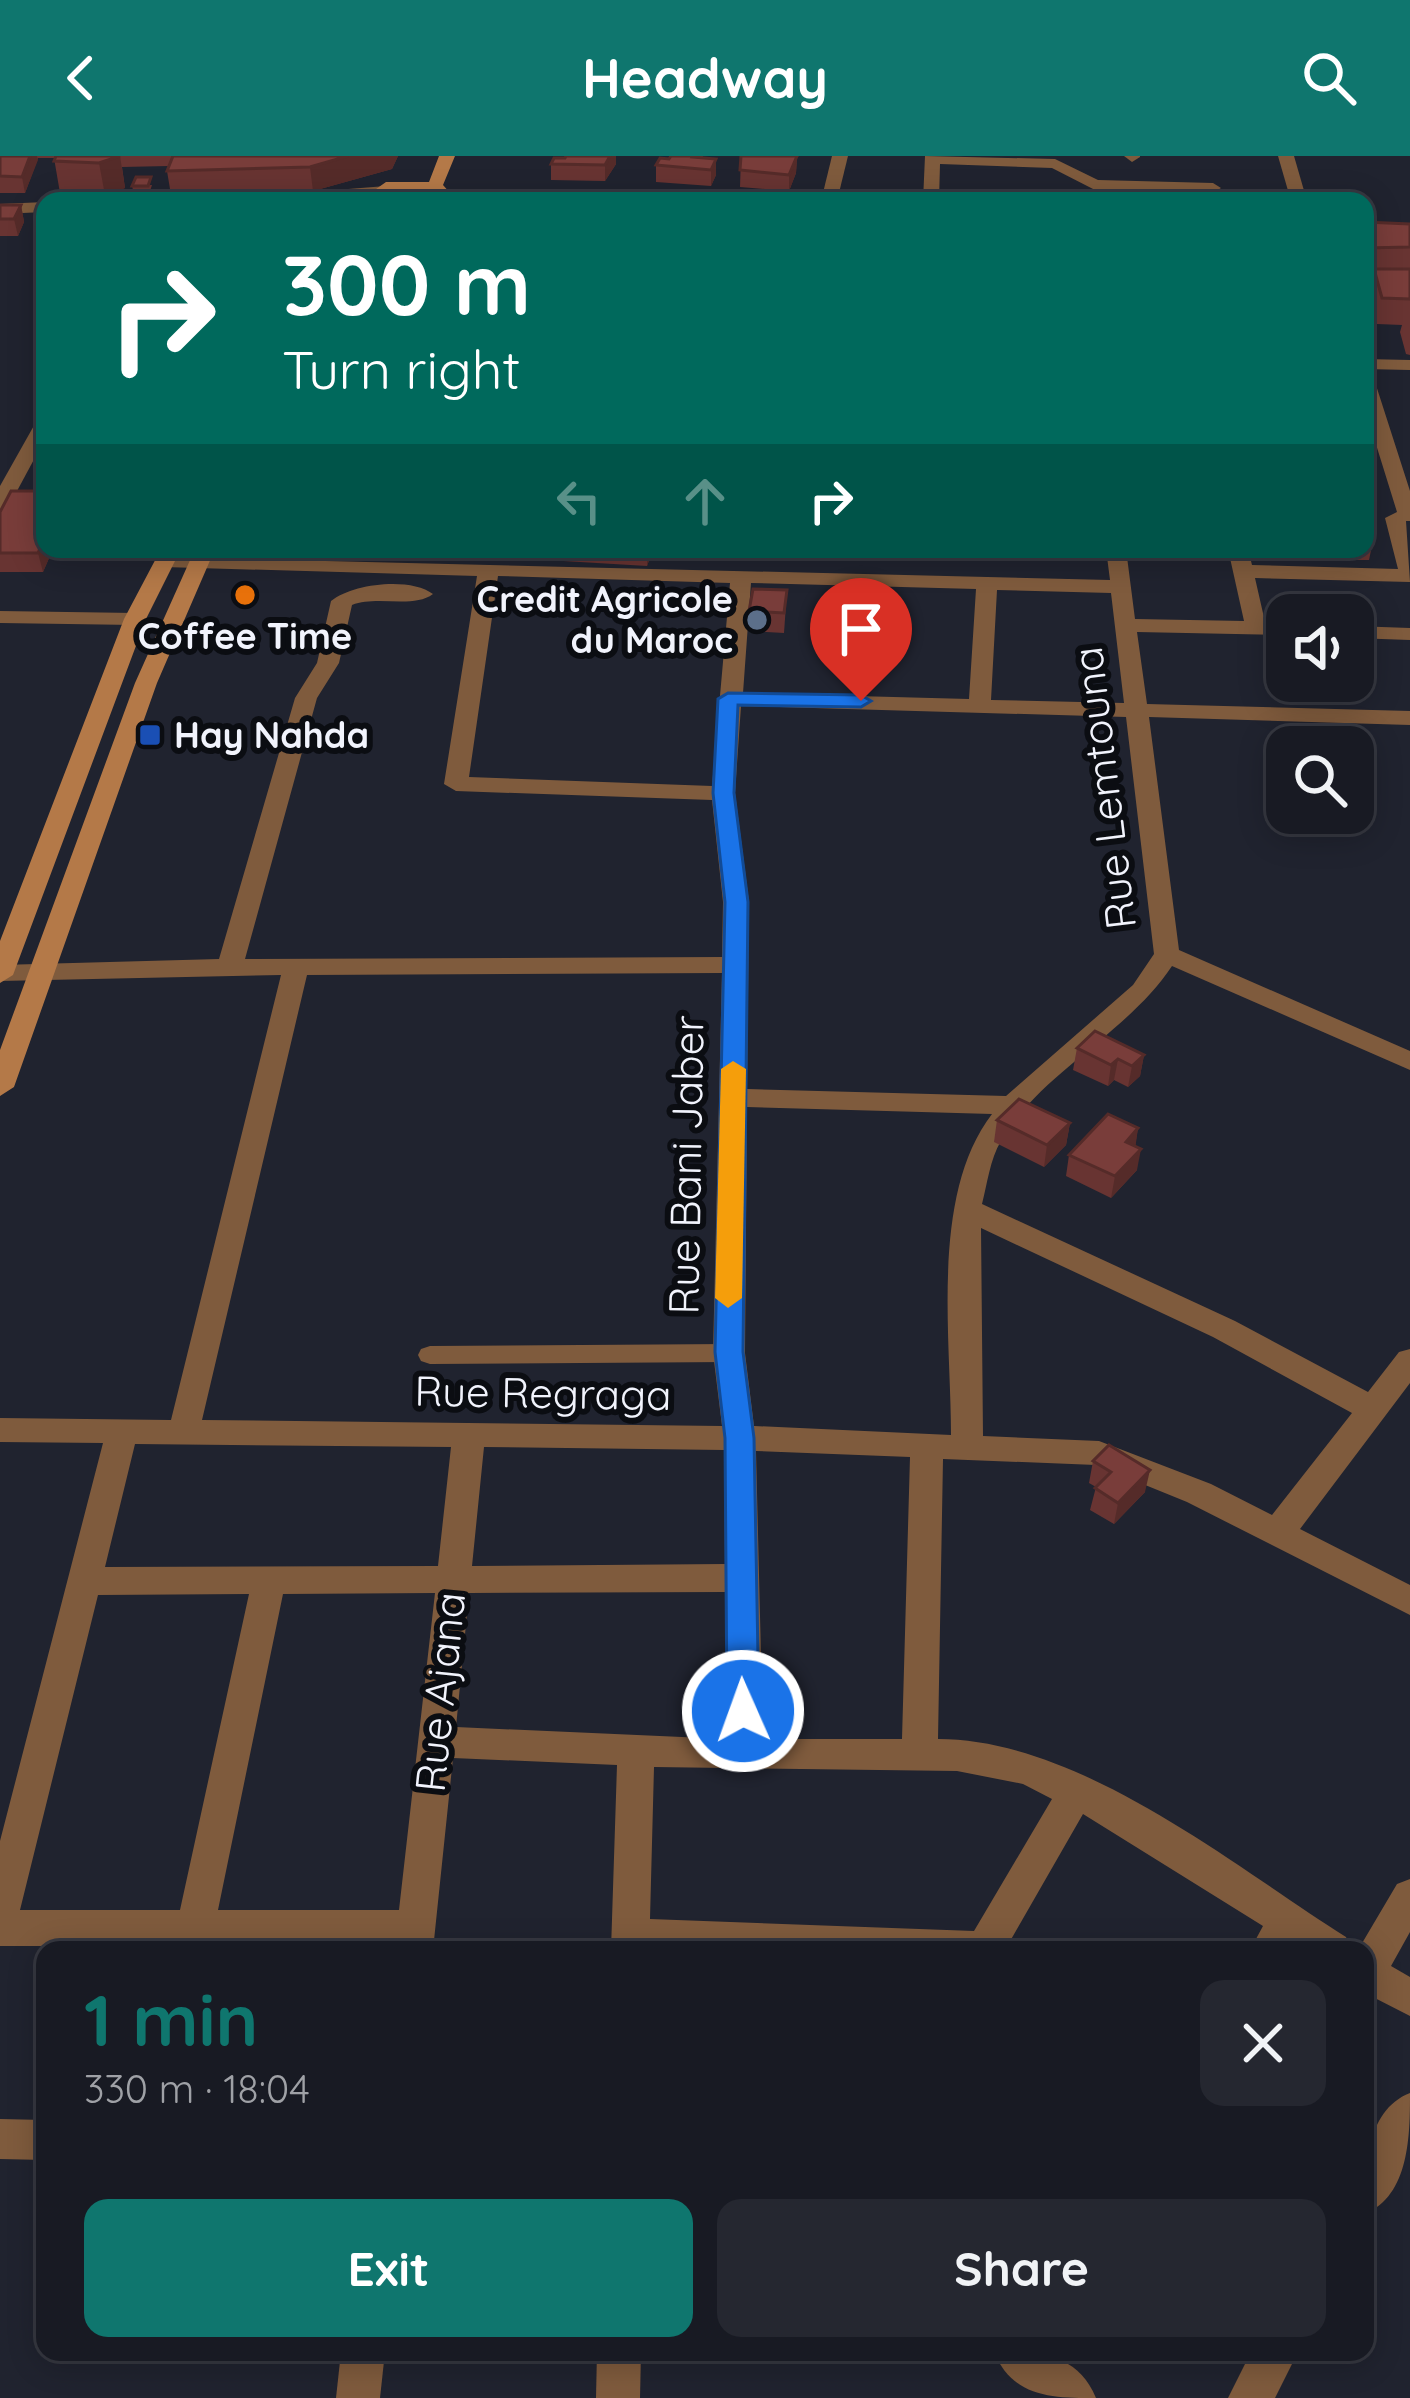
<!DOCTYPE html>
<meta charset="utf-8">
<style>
body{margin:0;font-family:Quicksand,sans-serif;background:#252730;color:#f1f3f6;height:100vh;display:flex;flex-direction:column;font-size:45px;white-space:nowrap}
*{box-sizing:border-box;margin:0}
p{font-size:39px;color:#9fa1a6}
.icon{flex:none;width:66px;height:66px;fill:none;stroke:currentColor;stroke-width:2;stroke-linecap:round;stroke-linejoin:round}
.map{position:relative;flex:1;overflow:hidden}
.drawer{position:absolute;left:36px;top:1785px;width:1338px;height:420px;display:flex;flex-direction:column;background:#181a23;border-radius:24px;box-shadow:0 6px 30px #0003,0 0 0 3px #363841}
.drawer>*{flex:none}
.hud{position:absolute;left:36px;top:36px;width:1338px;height:366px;border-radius:24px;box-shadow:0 6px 30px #0003,0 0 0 3px #363841;background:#00695c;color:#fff;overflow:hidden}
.controls{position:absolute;left:1266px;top:438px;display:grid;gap:24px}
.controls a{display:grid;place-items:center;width:108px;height:108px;border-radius:24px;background:#181a23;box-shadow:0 6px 30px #0003,0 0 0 3px #363841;font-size:60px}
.pin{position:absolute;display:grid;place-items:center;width:102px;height:102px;color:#fff;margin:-123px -51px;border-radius:50% 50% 50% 0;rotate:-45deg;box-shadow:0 0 12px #0007}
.pin .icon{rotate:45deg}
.me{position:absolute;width:132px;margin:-66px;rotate:358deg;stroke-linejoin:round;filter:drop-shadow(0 0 9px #0008)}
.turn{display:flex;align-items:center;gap:42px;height:252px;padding:0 48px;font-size:54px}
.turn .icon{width:156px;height:156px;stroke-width:2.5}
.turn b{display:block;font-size:84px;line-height:102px}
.lanes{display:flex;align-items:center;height:114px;padding:0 48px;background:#0003;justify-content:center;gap:60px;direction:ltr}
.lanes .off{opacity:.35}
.round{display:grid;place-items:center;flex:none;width:126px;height:126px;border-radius:24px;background:#252730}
.overview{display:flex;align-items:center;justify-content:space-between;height:204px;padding:0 48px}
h1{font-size:72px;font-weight:700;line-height:90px;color:#0f766e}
.action{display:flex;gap:24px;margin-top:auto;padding:24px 48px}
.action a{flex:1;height:138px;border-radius:24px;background:#0f766e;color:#fff;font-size:48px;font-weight:700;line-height:138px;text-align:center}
.action a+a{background:#252730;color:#f1f3f6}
header{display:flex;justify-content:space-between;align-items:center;height:156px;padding:0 48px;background:#0f766e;color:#fff;font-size:54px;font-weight:700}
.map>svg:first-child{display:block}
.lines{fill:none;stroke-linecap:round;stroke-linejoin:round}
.pedestrian{fill:#7f5b3d;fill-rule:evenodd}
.minor{fill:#7f5b3d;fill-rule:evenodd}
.secondary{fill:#b47948;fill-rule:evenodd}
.wall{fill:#683432}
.shaded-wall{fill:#552b29}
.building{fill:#793d3a;stroke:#552b29;stroke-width:3}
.route{fill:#1a73e8;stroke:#114b97;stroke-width:3}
.slow{fill:#f59e0b}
.food-dot{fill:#e8710a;stroke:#0b0d12;stroke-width:4.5}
.service-dot{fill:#5c6f8a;stroke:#0b0d12;stroke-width:4.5}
.transit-dot{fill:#1a4fb4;stroke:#0b0d12;stroke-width:4.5}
.labels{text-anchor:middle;stroke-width:12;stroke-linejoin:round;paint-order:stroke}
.far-poi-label{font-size:36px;font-weight:bold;fill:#f1f3fc;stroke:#0b0d12;text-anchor:end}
.street-label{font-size:42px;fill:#f1f3fc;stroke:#0b0d12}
</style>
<header><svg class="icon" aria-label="back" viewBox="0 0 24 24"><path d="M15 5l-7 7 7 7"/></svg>Headway<svg class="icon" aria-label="search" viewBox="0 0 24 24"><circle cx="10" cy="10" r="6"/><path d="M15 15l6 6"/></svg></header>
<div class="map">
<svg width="1410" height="2242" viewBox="0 0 1410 2242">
<rect width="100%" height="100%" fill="#20232f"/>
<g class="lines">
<path class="pedestrian" d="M 729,1188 L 738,1191 L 741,1197 L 738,1203 L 729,1206 L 430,1208 L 421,1205 L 418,1199 L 421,1193 L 430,1190 Z"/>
<g class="minor">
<path d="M 832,0 L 848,0 L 837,45 L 821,45 Z"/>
<path d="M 925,0 L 1055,3 L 1098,24 L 1213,27 L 1221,32 L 1213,37 L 1095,34 L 1052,12 L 940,8 L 939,45 L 923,45 Z"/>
<path d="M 1124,0 L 1140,0 L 1140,1 L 1132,6 Z"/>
<path d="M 1278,0 L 1294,0 L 1307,45 L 1291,45 Z"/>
<path d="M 386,30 L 386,36 L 380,38 L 252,45 L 260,40 Z"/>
<path d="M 450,37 L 533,40 L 541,45 L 444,45 Z"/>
<path d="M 45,46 L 45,56 L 0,58 L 0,48 Z"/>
<path d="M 1365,203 L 1410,204 L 1410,214 L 1365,213 Z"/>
<path d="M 1365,218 L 1374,223 L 1410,335 L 1410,365 L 1406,365 L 1410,426 L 1255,422 L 1265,466 L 1287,467 L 1287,479 L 1137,476 L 1147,548 L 1410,555 L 1410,569 L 1149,561 L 1179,794 L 1410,895 L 1410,914 L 1172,810 C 1127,878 1040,917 1001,985 C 990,1003 987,1029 982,1048 L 1235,1165 L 1368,1236 L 1399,1196 L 1410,1193 L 1410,1227 L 1300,1373 L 1410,1429 L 1410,1459 L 1187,1346 L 1096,1309 L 943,1303 L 938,1583 C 1079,1583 1231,1708 1346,1781 L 1351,1794 L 1250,1794 L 1263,1770 L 1083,1658 L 1005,1794 L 611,1794 L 617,1609 L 453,1602 L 433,1794 L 395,1794 L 395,1790 L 0,1790 L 0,1685 L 103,1287 L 0,1286 L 0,1262 L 171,1264 L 281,819 L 0,825 L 0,809 L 219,803 L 295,542 L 317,507 L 331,445 C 353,427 411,421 433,438 C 413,453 377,439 352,449 L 339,507 L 317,542 L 245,803 L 722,801 L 723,746 L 712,644 L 456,635 L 444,628 L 477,420 L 164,411 L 157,409 L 157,401 L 1110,424 L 1106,393 L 1126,393 L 1135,463 L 1244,465 L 1228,393 L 1248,393 L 1252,409 L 1398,413 L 1385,362 L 1397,356 L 1365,253 ZM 498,420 L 730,427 L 712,630 L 469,621 ZM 751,427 L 976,433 L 969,543 L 743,537 ZM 997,434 L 1111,437 L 1124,547 L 991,544 ZM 741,550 L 1126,561 L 1154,798 L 1133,829 L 1006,940 L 747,933 L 749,746 L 735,637 ZM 722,817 L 713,1197 L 722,1270 L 202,1264 L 307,819 ZM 747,951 L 992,958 C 930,1039 951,1180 951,1279 L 754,1270 L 745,1197 ZM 981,1072 L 1213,1181 L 1352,1257 L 1272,1359 L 1211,1328 L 1099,1285 L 983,1280 ZM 135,1288 L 451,1291 L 438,1410 L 105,1411 ZM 484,1291 L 724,1294 L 725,1408 L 472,1410 ZM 756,1295 L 910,1301 L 902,1583 L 763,1583 ZM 725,1436 L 727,1583 L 456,1571 L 469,1437 ZM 435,1437 L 399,1754 L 218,1754 L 283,1438 ZM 249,1438 L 180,1754 L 20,1754 L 98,1439 ZM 654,1611 L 957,1615 L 1023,1628 L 1052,1643 L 974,1775 L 650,1763 Z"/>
<path d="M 45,260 L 45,283 L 10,348 L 0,354 L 0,330 L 36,266 Z"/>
<path d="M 0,455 L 135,457 L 146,463 L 135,469 L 0,467 Z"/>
<path d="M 1353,470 L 1410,472 L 1410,484 L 1353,482 Z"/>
<path d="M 1410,1723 L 1410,1776 L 1391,1810 L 1410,1821 L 1410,1860 L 1365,1837 L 1365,1794 L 1358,1794 L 1397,1728 Z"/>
<path d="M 1410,1937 C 1410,1978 1410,2039 1365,2058 C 1365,2017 1364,1955 1410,1937 Z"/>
<path d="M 0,1963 L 45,1964 L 45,2004 L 0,2003 Z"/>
<path d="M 341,2196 L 385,2196 L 380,2242 L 336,2242 Z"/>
<path d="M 597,2196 L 641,2196 L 640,2242 L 596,2242 Z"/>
<path d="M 994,2196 C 1037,2196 1077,2196 1096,2242 C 1053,2242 1013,2242 994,2196 Z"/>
<path d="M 1251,2196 L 1298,2196 L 1275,2242 L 1228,2242 Z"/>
</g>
<g class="secondary">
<path d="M 439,0 L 455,0 L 443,29 L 457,45 L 441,45 L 437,37 L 402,33 L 376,45 L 359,45 L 386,26 L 429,26 Z"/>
<path d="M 161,393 L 181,393 L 146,463 L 13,819 L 0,827 L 0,785 L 124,463 Z"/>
<path d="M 195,393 L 215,393 L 157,527 L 14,931 L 0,940 L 0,894 L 135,527 Z"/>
</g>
</g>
<g class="wall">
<path d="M 0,0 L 398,0 L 392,13 L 313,35 L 171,39 L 167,15 L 169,10 L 122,11 L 125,32 L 105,39 L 60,37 L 54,2 L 38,2 L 25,37 L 0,37 Z"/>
<path d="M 566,0 L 616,0 L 616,8 L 605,25 L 551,24 L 551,8 Z"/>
<path d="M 671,0 L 703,0 L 702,2 L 716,19 L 711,30 L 656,26 L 656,9 L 669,3 Z"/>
<path d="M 741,0 L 799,0 L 797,1 L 796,17 L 789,35 L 740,31 Z"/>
<path d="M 152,29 L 149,38 L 134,38 L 132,30 Z"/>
<path d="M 0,49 L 21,49 L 24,66 L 18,80 L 0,80 Z"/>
<path d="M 1365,66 L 1410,68 L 1410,199 L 1406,198 L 1400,176 L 1402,169 L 1377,168 L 1369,138 L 1373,118 L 1365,118 Z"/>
<path d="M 0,356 L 45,393 L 53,393 L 43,416 L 0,416 Z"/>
<path d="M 1365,365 L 1373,385 L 1369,404 L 1337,404 L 1334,393 L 1365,393 Z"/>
<path d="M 562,393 L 653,393 L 647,410 L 563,405 Z"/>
<path d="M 787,434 L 784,477 L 749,475 L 749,455 Z"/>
<path d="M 1077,892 L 1144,899 L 1140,920 L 1128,931 L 1114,924 L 1108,930 L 1073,914 Z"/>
<path d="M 997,964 L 1070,967 L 1066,989 L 1044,1011 L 994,986 Z"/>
<path d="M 1138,972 L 1135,990 L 1137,1014 L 1111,1042 L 1066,1020 L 1069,999 Z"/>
<path d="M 1093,1305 L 1145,1336 L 1114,1368 L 1090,1354 L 1096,1331 L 1089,1327 Z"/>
</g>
<g class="shaded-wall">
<path d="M 30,0 L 37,0 L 38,4 L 25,37 L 22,21 Z"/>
<path d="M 120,0 L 125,32 L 105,39 L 99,7 Z"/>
<path d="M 348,0 L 398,0 L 392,13 L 313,35 L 310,11 Z"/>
<path d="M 610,0 L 616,0 L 616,8 L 605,25 L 605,9 Z"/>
<path d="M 797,0 L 796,17 L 789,35 L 789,19 Z"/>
<path d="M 716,3 L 716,19 L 711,30 L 711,14 Z"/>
<path d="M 21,49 L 24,66 L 18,80 L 14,63 Z"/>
<path d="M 45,382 L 45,393 L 53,393 L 43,416 L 38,397 Z"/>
<path d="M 647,393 L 653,393 L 647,410 Z"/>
<path d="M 1144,899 L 1140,920 L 1128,931 L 1132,910 Z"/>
<path d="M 1118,903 L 1114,924 L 1108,930 L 1111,909 Z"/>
<path d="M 1070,967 L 1066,989 L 1044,1011 L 1047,989 Z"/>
<path d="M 1138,972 L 1135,994 L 1126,986 Z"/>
<path d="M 1141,993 L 1137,1014 L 1111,1042 L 1115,1020 Z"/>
<path d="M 1150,1314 L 1145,1336 L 1114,1368 L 1118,1347 Z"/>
</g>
<g class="building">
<path d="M 0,0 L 30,0 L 22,21 L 0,20 Z"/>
<path d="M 56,0 L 120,0 L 99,7 L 54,5 Z"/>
<path d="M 173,0 L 348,0 L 310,11 L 167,15 Z"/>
<path d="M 566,0 L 610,0 L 605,9 L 551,8 L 554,2 L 565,2 Z"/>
<path d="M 671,0 L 694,0 L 693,1 L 716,3 L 711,14 L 656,9 L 660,2 L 669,3 Z"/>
<path d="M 741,0 L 797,0 L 789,19 L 740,14 Z"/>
<path d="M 136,21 L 151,21 L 148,30 L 132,30 Z"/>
<path d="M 0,49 L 21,49 L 14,63 L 0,63 Z"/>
<path d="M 1365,66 L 1410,68 L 1410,91 L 1365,92 Z"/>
<path d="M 1374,113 L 1410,113 L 1410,143 L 1382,142 Z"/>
<path d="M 11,335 L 45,335 L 45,382 L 38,397 L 0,397 L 0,356 Z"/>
<path d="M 1365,365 L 1367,365 L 1373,385 L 1365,384 Z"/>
<path d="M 753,433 L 787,434 L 784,457 L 749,455 Z"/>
<path d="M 1095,875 L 1144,899 L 1132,910 L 1118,903 L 1111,909 L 1077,892 Z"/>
<path d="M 1019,943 L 1070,967 L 1047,989 L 997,964 Z"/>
<path d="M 1108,958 L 1138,972 L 1126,986 L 1141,993 L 1115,1020 L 1069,999 Z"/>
<path d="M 1109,1289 L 1150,1314 L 1118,1347 L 1095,1332 L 1111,1316 L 1093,1305 Z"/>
</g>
<path class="route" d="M 728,537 L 861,539 L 871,545 L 861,551 L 738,549 L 734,637 L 748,746 L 743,1196 L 754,1282 L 759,1555 L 755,1565 L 732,1565 L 727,1555 L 725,1282 L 715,1196 L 725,746 L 713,637 L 718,543 Z"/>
<path class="slow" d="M 733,905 L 746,913 L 742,1142 L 728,1152 L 715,1142 L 721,913 Z"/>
<circle class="food-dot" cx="245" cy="439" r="12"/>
<circle class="service-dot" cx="757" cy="464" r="12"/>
<rect class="transit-dot" x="138" y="567" width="24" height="24" rx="6"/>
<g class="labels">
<g class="far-poi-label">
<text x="733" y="456">Credit Agricole<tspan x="733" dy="41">du Maroc</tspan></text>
<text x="245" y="493" text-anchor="middle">Coffee Time</text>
<text x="174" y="592" text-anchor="start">Hay Nahda</text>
</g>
<g class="street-label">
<text transform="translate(1104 632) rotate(-97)" y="15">Rue Lemtouna</text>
<text transform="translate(686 1009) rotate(-89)" y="15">Rue Bani Jaber</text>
<text transform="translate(543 1237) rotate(1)" y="15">Rue Regraga</text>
<text transform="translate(440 1536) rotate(-84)" y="15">Rue Ajana</text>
</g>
</g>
</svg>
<div class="controls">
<a><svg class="icon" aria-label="sound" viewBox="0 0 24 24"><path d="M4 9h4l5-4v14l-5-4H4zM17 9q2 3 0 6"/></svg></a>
<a><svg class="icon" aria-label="search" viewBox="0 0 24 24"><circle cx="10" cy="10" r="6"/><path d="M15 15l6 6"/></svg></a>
</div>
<div class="pin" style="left:861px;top:545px;background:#d93025"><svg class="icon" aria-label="arrive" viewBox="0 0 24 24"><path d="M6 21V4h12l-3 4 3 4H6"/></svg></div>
<svg class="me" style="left:743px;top:1555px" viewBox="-20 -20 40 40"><circle r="17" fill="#1a73e8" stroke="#fff" stroke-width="3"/><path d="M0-11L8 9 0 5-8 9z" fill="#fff"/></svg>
<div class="hud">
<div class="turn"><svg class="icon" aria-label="right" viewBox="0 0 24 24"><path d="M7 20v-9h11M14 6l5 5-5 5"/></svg><div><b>300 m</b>Turn right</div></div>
<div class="lanes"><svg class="icon off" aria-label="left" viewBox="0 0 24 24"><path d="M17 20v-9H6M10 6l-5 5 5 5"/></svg><svg class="icon off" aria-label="ahead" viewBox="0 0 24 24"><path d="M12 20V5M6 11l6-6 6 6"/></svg><svg class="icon" aria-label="right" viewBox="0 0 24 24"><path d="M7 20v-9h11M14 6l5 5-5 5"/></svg></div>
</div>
<section class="drawer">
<div class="overview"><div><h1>1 min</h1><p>330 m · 18:04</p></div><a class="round"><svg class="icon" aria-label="close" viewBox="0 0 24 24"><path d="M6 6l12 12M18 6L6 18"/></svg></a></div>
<div class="action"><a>Exit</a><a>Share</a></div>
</section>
</div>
